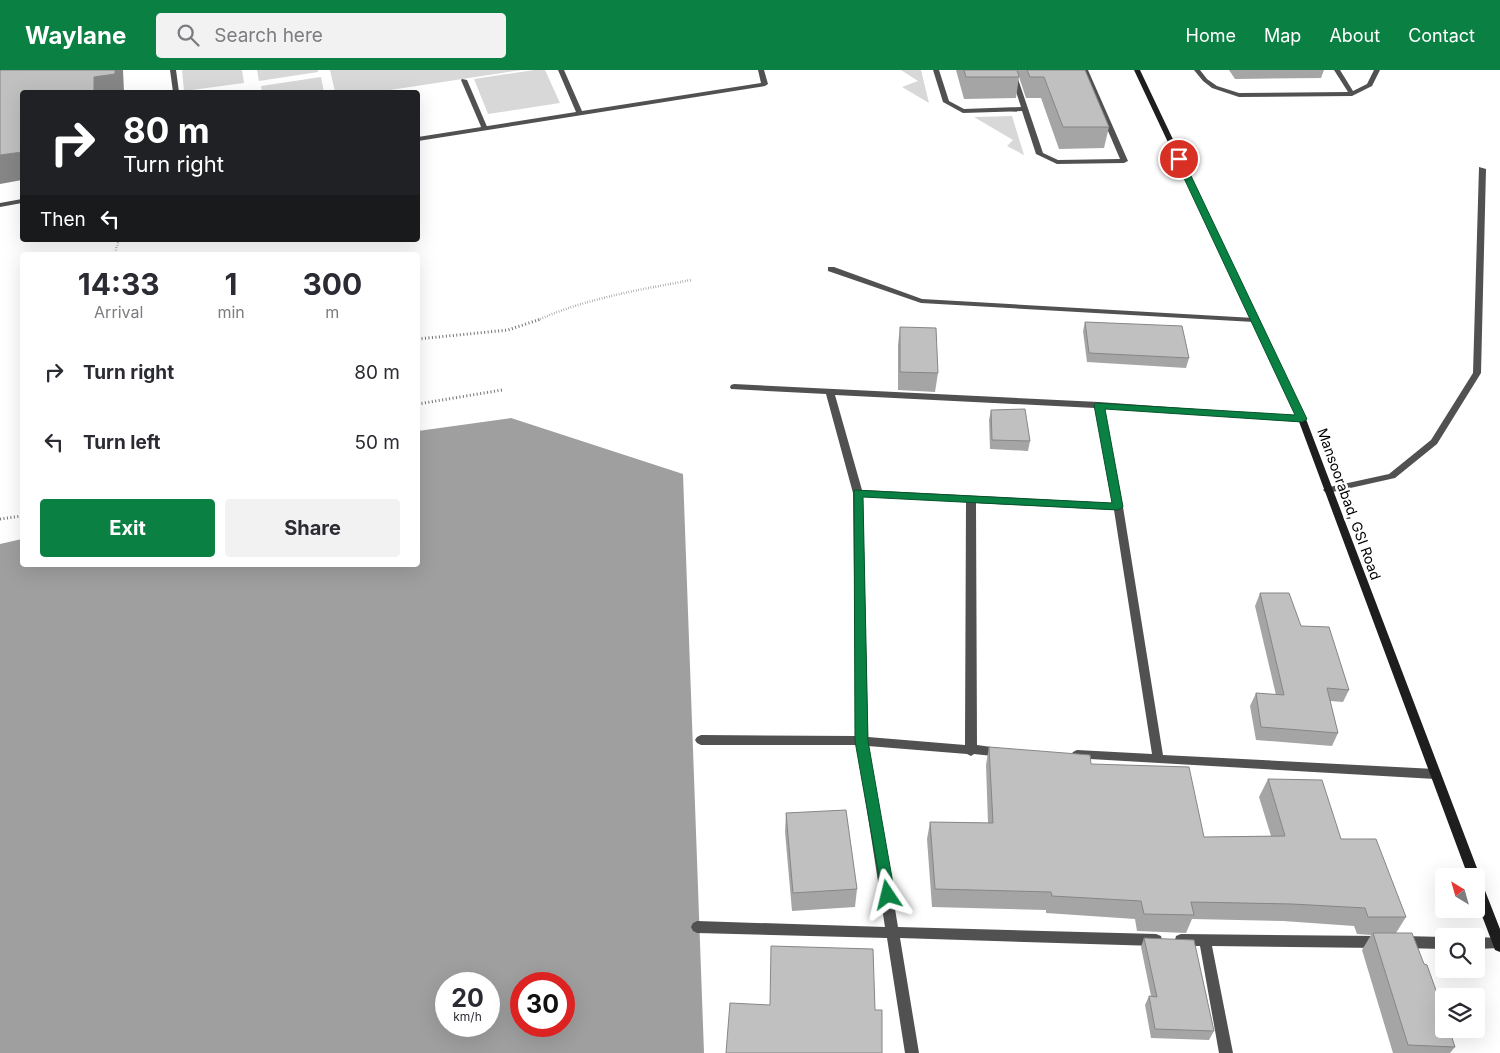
<!DOCTYPE html>
<style>
body{margin:0;font-family:Inter,sans-serif;background:#f2f2f3;color:#2b2b33;height:100vh;display:flex;flex-direction:column;font-size:19px;white-space:nowrap}
*{box-sizing:border-box;margin:0}
p{font-size:16px;color:#7c7c81}
.icon{flex:none;width:28px;height:28px;fill:none;stroke:currentColor;stroke-width:2;stroke-linecap:round;stroke-linejoin:round}
.map{position:relative;flex:1;overflow:hidden}
.details{position:absolute;left:20px;top:182px;width:400px;height:315px;display:flex;flex-direction:column;background:#fff;border-radius:5px;box-shadow:0 5px 20px #0002}
.details>*{flex:none}
.banner{position:absolute;left:20px;top:20px;width:400px;height:152px;border-radius:5px;box-shadow:0 5px 20px #0002;background:#202124;color:#fff;overflow:hidden}
.needle{width:32px;rotate:323deg}
.fabs{position:absolute;left:1435px;top:798px;display:grid;gap:10px}
.fabs a{display:grid;place-items:center;width:50px;height:50px;border-radius:5px;background:#fff;box-shadow:0 5px 20px #0002;font-size:25px}
.speed{position:absolute;left:435px;top:902px;display:flex;gap:10px;font-size:25px;font-weight:700;text-align:center}
.speed>*{display:grid;place-content:center;width:65px;height:65px;border-radius:50%;background:#fff;box-shadow:0 5px 20px #0002;line-height:1}
.speed small{font-size:12px;font-weight:400}
.speed .limit{border:8px solid #d22;background:#fff;color:#111}
.pin{position:absolute;display:grid;place-items:center;width:42px;height:42px;color:#fff;margin:-21px;border:2px solid #fff;border-radius:50%;box-shadow:0 1px 5px #0007}
.me{position:absolute;width:55px;margin:-28px;rotate:350deg;stroke-linejoin:round;filter:drop-shadow(0 0 4px #0008)}
.turn{display:flex;align-items:center;gap:18px;height:105px;padding:0 20px;font-size:22px}
.turn .icon{width:65px;height:65px;stroke-width:2.5}
.turn b{display:block;font-size:35px;line-height:42px}
.then{display:flex;align-items:center;height:48px;padding:0 20px;background:#0003;gap:10px;font-size:19px}
.eta{display:flex;justify-content:space-evenly;align-items:center;height:85px;text-align:center}
.eta b{font-size:30px;font-weight:700;line-height:35px}
.button{display:flex;gap:10px;margin-top:auto;padding:10px 20px}
.button a{flex:1;height:58px;border-radius:5px;background:#0b8043;color:#fff;font-size:20px;font-weight:700;line-height:58px;text-align:center}
.button a+a{background:#f2f2f3;color:#2b2b33}
ul{padding:0;list-style:none}
li{display:flex;align-items:center;gap:15px;height:70px;padding:0 20px}
li div{flex:1}
li b{display:block;font-size:19px}
li em{font-style:normal}
header{display:flex;align-items:center;gap:30px;box-sizing:border-box;height:70px;padding:0 25px;background:#0b8043;color:#fff}
header strong{font-size:24px}
nav{display:flex;gap:28px;margin-inline-start:auto;font-size:18px}
.search{width:350px;height:45px;background:#f2f2f3;display:flex;align-items:center;gap:12px;box-sizing:border-box;padding:0 18px;border-radius:5px;color:#7c7c81;font-size:19px}
.map>svg:first-child{display:block}
.green{fill:#d8d8d8}
.water{fill:#9f9f9f;fill-rule:evenodd}
.lines{fill:none;stroke-linecap:round;stroke-linejoin:round}
.path-far1{stroke:#737373;stroke-width:2.5;stroke-dasharray:0.5 2;stroke-linecap:butt}
.path{stroke:#737373;stroke-width:3;stroke-dasharray:1 2.5;stroke-linecap:butt}
.lane{fill:#515151;fill-rule:evenodd}
.street{fill:#515151;fill-rule:evenodd}
.secondary{fill:#1e1e1e;fill-rule:evenodd}
.wall{fill:#a5a5a5}
.shaded-wall{fill:#868686}
.building{fill:#c0c0c0;stroke:#868686}
.route{fill:#0b8043;stroke:#07532c}
.labels{text-anchor:middle;stroke-width:5;stroke-linejoin:round;paint-order:stroke}
.street-label{font-size:14px;fill:#000;stroke:#fff}
</style>
<header>
<strong>Waylane</strong>
<div class="search"><svg class="icon" aria-label="search" viewBox="0 0 24 24"><circle cx="10" cy="10" r="6"/><path d="M15 15l6 6"/></svg>Search here</div>
<nav><a>Home</a><a>Map</a><a>About</a><a>Contact</a></nav>
</header>
<div class="map">
<svg width="1500" height="983" viewBox="0 0 1500 983">
<rect width="100%" height="100%" fill="#fff"/>
<g class="green">
<path d="M 182,0 L 242,0 L 244,13 L 184,21 Z"/>
<path d="M 257,0 L 318,0 L 318,2 L 259,11 Z"/>
<path d="M 330,0 L 522,0 L 377,22 L 335,22 Z"/>
<path d="M 534,0 L 545,0 L 560,33 L 488,44 L 474,9 Z"/>
<path d="M 901,0 L 921,0 L 929,33 L 902,17 L 918,11 Z"/>
<path d="M 321,7 L 324,22 L 262,22 L 261,16 Z"/>
<path d="M 1012,46 L 1024,85 L 1007,76 L 1013,70 L 974,47 Z"/>
</g>
<path class="water" d="M 511,348 L 683,404 L 704,983 L 0,983 L 0,474 L 22,469 L 22,495 L 418,495 L 418,361 ZM 446,914 L 489,914 L 489,956 L 446,956 ZM 521,914 L 564,914 L 564,956 L 521,956 Z"/>
<g class="lines">
<g class="path-far1">
<path d="M 114,185 L 119,170"/>
<path d="M 538,250 C 587,228 639,220 691,210"/>
</g>
<g class="path">
<path d="M 418,269 L 508,260 L 541,249"/>
<path d="M 418,334 L 502,320"/>
<path d="M 0,449 L 22,446"/>
</g>
<g class="lane">
<path d="M 170,0 L 176,0 L 179,22 L 173,22 Z"/>
<path d="M 462,9 L 467,10 L 488,59 L 487,60 L 482,59 L 461,10 Z"/>
<path d="M 1479,97 L 1486,99 L 1481,303 L 1437,374 L 1395,408 L 1328,423 L 1325,422 L 1323,420 L 1325,418 L 1389,404 L 1431,370 L 1473,303 Z"/>
</g>
<g class="street">
<path d="M 558,0 L 564,0 L 582,41 L 761,13 L 758,0 L 764,0 L 768,14 L 765,16 L 418,71 L 418,67 L 576,42 Z"/>
<path d="M 933,0 L 939,0 L 949,31 L 964,39 L 1021,37 L 1009,0 L 1015,0 L 1043,83 L 1058,90 L 1120,89 L 1082,0 L 1088,0 L 1128,91 L 1124,93 L 1057,94 L 1036,84 L 1022,41 L 963,43 L 943,32 Z"/>
<path d="M 1194,0 L 1200,0 L 1207,9 L 1217,16 L 1239,23 L 1348,22 L 1334,0 L 1340,0 L 1353,21 L 1367,14 L 1374,0 L 1380,0 L 1372,16 L 1352,26 L 1239,27 L 1212,18 L 1203,11 Z"/>
<path d="M 22,129 L 22,133 L 0,137 L 0,133 Z"/>
<path d="M 828,197 L 834,197 L 922,229 L 1254,248 L 1258,250 L 1254,252 L 921,233 L 828,201 Z"/>
<path d="M 734,314 L 1099,332 L 1305,347 L 1306,349 L 1302,352 L 1104,338 L 1123,437 L 1163,685 L 1435,699 L 1439,701 L 1441,704 L 1439,707 L 1435,709 L 1073,688 L 1071,685 L 1073,682 L 1077,680 L 1152,684 L 1114,440 L 976,433 L 977,675 L 1006,679 L 1008,682 L 1006,685 L 1002,687 L 974,684 L 971,686 L 967,684 L 868,676 L 898,857 L 1156,864 L 1161,866 L 1162,870 L 1161,874 L 1156,876 L 900,868 L 919,983 L 905,983 L 887,868 L 697,863 L 693,861 L 691,857 L 693,853 L 697,851 L 885,857 L 857,675 L 701,675 L 697,673 L 695,670 L 697,667 L 701,665 L 856,666 L 853,423 L 826,324 L 731,319 L 730,317 L 731,315 ZM 835,325 L 1095,338 L 1113,433 L 862,420 ZM 863,426 L 966,432 L 965,675 L 868,667 Z"/>
<path d="M 1181,864 L 1379,866 L 1384,868 L 1385,872 L 1384,876 L 1379,878 L 1212,876 L 1233,983 L 1219,983 L 1200,876 L 1181,876 L 1176,874 L 1175,870 L 1176,866 Z"/>
<path d="M 1403,866 L 1444,867 L 1444,879 L 1403,878 L 1398,876 L 1397,872 L 1398,868 Z"/>
<path d="M 1476,867 L 1500,868 L 1500,878 L 1476,879 Z"/>
</g>
<path class="secondary" d="M 1134,0 L 1140,0 L 1306,349 L 1480,806 L 1479,809 L 1482,813 L 1500,859 L 1500,882 L 1495,880 L 1476,830 L 1476,806 L 1468,806 L 1298,349 Z"/>
</g>
<g class="wall">
<path d="M 956,0 L 1085,0 L 1109,57 L 1104,78 L 1059,79 L 1041,28 L 1026,28 L 1019,7 L 1016,28 L 964,29 Z"/>
<path d="M 1229,0 L 1324,0 L 1321,8 L 1235,9 Z"/>
<path d="M 1085,252 L 1189,288 L 1186,298 L 1087,292 L 1083,261 Z"/>
<path d="M 900,257 L 938,303 L 935,322 L 898,320 L 898,275 Z"/>
<path d="M 991,340 L 1030,371 L 1028,381 L 990,379 L 989,350 Z"/>
<path d="M 1260,523 L 1301,556 L 1349,620 L 1343,632 L 1330,631 L 1338,663 L 1332,676 L 1256,670 L 1250,636 L 1256,623 L 1276,625 L 1255,536 Z"/>
<path d="M 989,677 L 1091,694 L 1204,767 L 1271,766 L 1259,727 L 1268,709 L 1341,769 L 1406,847 L 1396,863 L 1455,977 L 1450,983 L 1393,983 L 1362,880 L 1371,865 L 1357,864 L 1354,856 L 1283,851 L 1192,849 L 1186,863 L 1137,861 L 1135,849 L 1046,843 L 1046,840 L 932,837 L 927,769 L 930,752 L 988,753 L 986,695 Z"/>
<path d="M 786,743 L 857,819 L 855,837 L 792,841 L 785,762 Z"/>
<path d="M 1144,868 L 1214,961 L 1209,970 L 1151,968 L 1145,935 L 1149,926 L 1151,926 L 1141,877 Z"/>
</g>
<g class="shaded-wall">
<path d="M 115,0 L 123,0 L 124,22 L 94,22 L 94,7 Z"/>
<path d="M 22,82 L 22,110 L 0,114 L 0,85 Z"/>
</g>
<g class="building">
<path d="M 0,0 L 115,0 L 115,4 L 94,7 L 94,22 L 22,22 L 22,82 L 0,85 Z"/>
<path d="M 964,0 L 1017,0 L 1019,7 L 966,7 Z"/>
<path d="M 1027,0 L 1085,0 L 1109,57 L 1063,57 L 1044,7 L 1030,7 Z"/>
<path d="M 1085,252 L 1182,256 L 1189,288 L 1089,283 Z"/>
<path d="M 900,257 L 936,258 L 938,303 L 900,302 Z"/>
<path d="M 1025,339 L 1030,371 L 992,370 L 991,340 Z"/>
<path d="M 1260,523 L 1289,523 L 1301,556 L 1329,557 L 1349,620 L 1327,618 L 1338,663 L 1261,657 L 1256,623 L 1284,625 Z"/>
<path d="M 989,677 L 1090,685 L 1091,694 L 1189,697 L 1204,767 L 1285,766 L 1268,709 L 1322,710 L 1341,769 L 1376,769 L 1406,847 L 1368,847 L 1365,838 L 1292,834 L 1191,832 L 1194,845 L 1144,844 L 1141,831 L 1052,826 L 1051,822 L 935,819 L 930,752 L 993,753 Z"/>
<path d="M 846,740 L 857,819 L 793,823 L 786,743 Z"/>
<path d="M 1373,863 L 1412,863 L 1424,894 L 1427,895 L 1444,943 L 1444,959 L 1449,959 L 1455,977 L 1408,975 Z"/>
<path d="M 1144,868 L 1194,870 L 1214,961 L 1155,959 L 1149,926 L 1157,927 Z"/>
<path d="M 771,876 L 873,879 L 875,940 L 882,940 L 882,983 L 726,983 L 730,933 L 770,935 Z"/>
</g>
<path class="route" d="M 1179,87 L 1183,89 L 1307,349 L 1302,352 L 1105,339 L 1123,437 L 1118,440 L 863,427 L 868,671 L 895,825 L 893,829 L 888,831 L 883,829 L 855,671 L 854,420 L 1112,433 L 1094,335 L 1096,333 L 1295,345 L 1175,89 Z"/>
<g class="labels">
<g class="street-label">
<text transform="translate(1349 434) rotate(70)" y="5">Mansoorabad, GSI Road</text>
</g>
</g>
</svg>
<div class="fabs">
<a><svg class="needle" viewBox="-14 -14 28 28"><path d="M0-13l5 13h-10z" fill="#e53935"/><path d="M0 13l5-13h-10z" fill="#7c7c81"/></svg></a>
<a><svg class="icon" aria-label="search" viewBox="0 0 24 24"><circle cx="10" cy="10" r="6"/><path d="M15 15l6 6"/></svg></a>
<a><svg class="icon" aria-label="layers" viewBox="0 0 24 24"><path d="M12 4l9 5-9 5-9-5zM3 14l9 5 9-5"/></svg></a>
</div>
<div class="speed"><div>20<small>km/h</small></div><div class="limit">30</div></div>
<div class="pin" style="left:1179px;top:89px;background:#d93025"><svg class="icon" aria-label="arrive" viewBox="0 0 24 24"><path d="M6 21V4h12l-3 4 3 4H6"/></svg></div>
<svg class="me" style="left:888px;top:825px" viewBox="-20 -20 40 40"><path d="M0-17L14 15 0 8-14 15z" fill="#0b8043" stroke="#fff" stroke-width="4"/></svg>
<div class="banner">
<div class="turn"><svg class="icon" aria-label="right" viewBox="0 0 24 24"><path d="M7 20v-9h11M14 6l5 5-5 5"/></svg><div><b>80 m</b>Turn right</div></div>
<div class="then">Then<svg class="icon" aria-label="left" viewBox="0 0 24 24"><path d="M17 20v-9H6M10 6l-5 5 5 5"/></svg></div>
</div>
<section class="details">
<div class="eta">
<div><b>14:33</b><p>Arrival</p></div>
<div><b>1</b><p>min</p></div>
<div><b>300</b><p>m</p></div>
</div>
<ul>
<li><svg class="icon" aria-label="right" viewBox="0 0 24 24"><path d="M7 20v-9h11M14 6l5 5-5 5"/></svg><div><b>Turn right</b></div><em>80 m</em></li>
<li><svg class="icon" aria-label="left" viewBox="0 0 24 24"><path d="M17 20v-9H6M10 6l-5 5 5 5"/></svg><div><b>Turn left</b></div><em>50 m</em></li>
</ul>
<div class="button"><a>Exit</a><a>Share</a></div>
</section>
</div>
